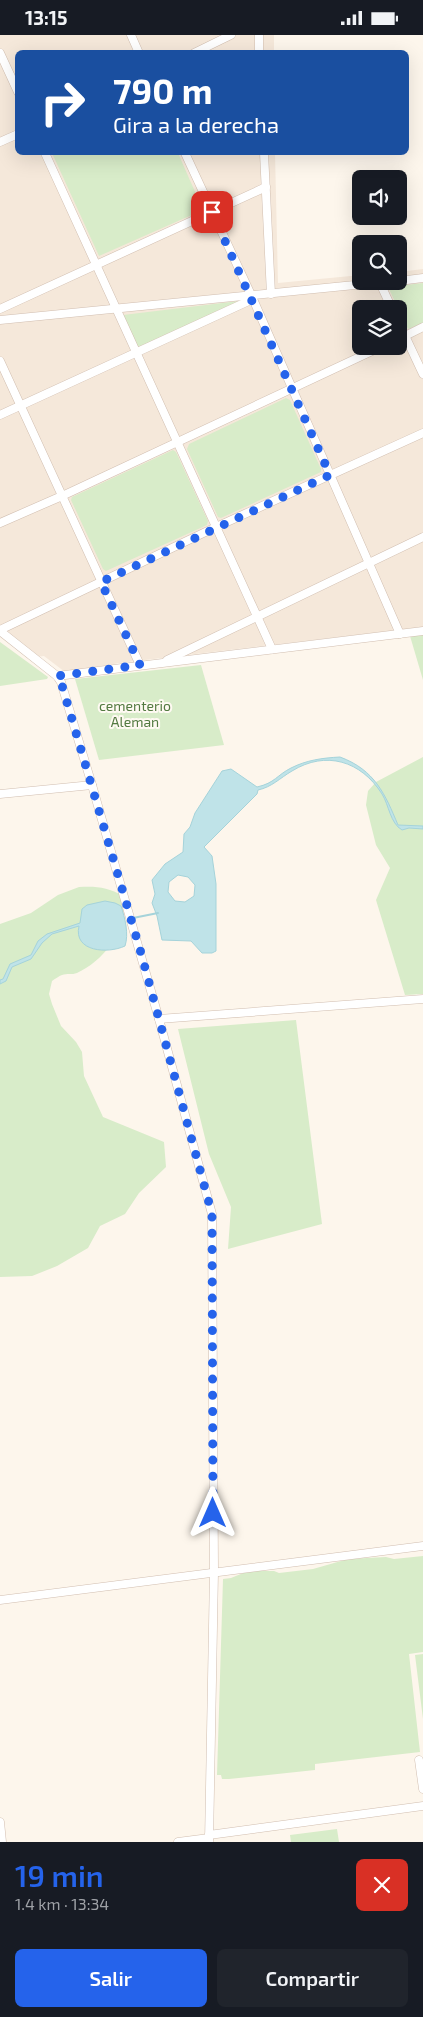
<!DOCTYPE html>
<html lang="es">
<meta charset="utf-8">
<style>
body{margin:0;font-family:"Exo 2",sans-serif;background:#20242c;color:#f1f3f6;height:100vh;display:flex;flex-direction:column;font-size:19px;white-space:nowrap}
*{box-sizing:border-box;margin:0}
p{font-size:16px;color:#9ea1a6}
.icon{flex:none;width:28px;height:28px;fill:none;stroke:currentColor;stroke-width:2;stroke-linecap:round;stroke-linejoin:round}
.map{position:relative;height:1807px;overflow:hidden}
.details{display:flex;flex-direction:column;background:#171b24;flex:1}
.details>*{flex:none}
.banner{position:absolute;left:15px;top:15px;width:394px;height:105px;border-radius:8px;box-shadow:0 5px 20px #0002;background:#1a4fa0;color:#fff;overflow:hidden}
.controls{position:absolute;left:352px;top:135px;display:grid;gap:10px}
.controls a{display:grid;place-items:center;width:55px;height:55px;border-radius:8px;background:#171b24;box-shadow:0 5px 20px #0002;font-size:25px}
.pin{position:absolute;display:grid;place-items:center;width:42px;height:42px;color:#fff;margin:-21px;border-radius:10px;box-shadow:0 2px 8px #0006}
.me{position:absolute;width:55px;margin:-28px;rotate:0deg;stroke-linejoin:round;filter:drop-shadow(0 0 4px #0008)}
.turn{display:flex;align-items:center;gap:18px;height:105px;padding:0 15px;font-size:22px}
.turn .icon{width:65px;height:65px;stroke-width:2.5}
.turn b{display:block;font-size:35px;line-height:42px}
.round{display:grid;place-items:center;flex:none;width:52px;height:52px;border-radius:8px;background:#20242c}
.overview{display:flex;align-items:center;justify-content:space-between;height:85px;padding:0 15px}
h1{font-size:30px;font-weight:600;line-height:38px;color:#2563eb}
.primary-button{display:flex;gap:10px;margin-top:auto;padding:10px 15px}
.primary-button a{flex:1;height:58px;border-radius:8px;background:#2563eb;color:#fff;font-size:20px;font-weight:600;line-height:58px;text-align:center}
.primary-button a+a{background:#20242c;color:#f1f3f6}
.status{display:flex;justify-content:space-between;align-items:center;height:35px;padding:0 25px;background:#171b24;direction:ltr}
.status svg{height:14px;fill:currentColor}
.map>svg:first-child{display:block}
.residential{fill:#f5e8da;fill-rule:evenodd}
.green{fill:#d8ecc9}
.water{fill:#bfe3e8;stroke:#a5d3da;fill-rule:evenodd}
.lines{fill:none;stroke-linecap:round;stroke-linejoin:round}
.stream{stroke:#a5d3da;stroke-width:2}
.minor-casing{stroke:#d1beb0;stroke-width:9}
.minor{stroke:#fff;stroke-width:8}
.route{stroke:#2563eb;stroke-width:9;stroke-dasharray:0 16.2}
.labels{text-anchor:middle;stroke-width:4;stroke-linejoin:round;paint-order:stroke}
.park-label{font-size:14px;fill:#537a41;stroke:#fffaf3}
</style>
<div class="status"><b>13:15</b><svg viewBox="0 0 49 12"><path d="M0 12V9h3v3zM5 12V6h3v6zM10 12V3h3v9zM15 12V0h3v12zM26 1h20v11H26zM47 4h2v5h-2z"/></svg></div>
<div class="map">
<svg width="423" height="1807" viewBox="0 0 423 1807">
<rect width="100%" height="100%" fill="#fdf6ec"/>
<path class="residential" d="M 0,0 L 274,0 L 274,17 L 18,18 L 18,118 L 275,118 L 278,248 L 361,240 L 361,246 L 399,246 L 399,237 L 423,234 L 423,592 L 120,628 L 65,637 L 44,621 L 27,623 L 0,600 ZM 361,274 L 399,274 L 399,311 L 361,311 Z"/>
<g class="green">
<path d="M 52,118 L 178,118 L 203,175 L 99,221 Z"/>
<path d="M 423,248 L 423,288 L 408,294 L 389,254 L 389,252 Z"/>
<path d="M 239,266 L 139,312 L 137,311 L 123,280 Z"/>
<path d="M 286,363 L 290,365 L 321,434 L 321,437 L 221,483 L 218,482 L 187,414 L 189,409 Z"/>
<path d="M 173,415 L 176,417 L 208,486 L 207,490 L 106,536 L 103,534 L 71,465 L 72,462 Z"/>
<path d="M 423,599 L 423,645 L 410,601 Z"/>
<path d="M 0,607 L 48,642 L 47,644 L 0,651 Z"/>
<path d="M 201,630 L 224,710 L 99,725 L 75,644 Z"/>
<path d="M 423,722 L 423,959 L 405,960 L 376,865 L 390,833 L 376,810 L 366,770 L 368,756 L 376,747 Z"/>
<path d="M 79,852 C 96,851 108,852 123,861 C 128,894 106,924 77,938 C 72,940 67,938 62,940 C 59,941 55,944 52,946 L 49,959 L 52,969 L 61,991 L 76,1007 L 82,1017 L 84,1041 L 103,1082 L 164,1107 L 166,1132 L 139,1158 L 125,1179 L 100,1191 L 88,1213 L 57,1231 L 32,1241 L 0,1242 L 0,889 L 31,878 L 58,860 Z"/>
<path d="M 296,985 L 322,1189 L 228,1214 L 231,1172 L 209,1119 L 178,994 Z"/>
<path d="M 423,1521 L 423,1617 L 409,1619 L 420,1717 L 315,1729 L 315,1735 L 229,1744 L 222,1744 L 221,1740 L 217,1740 L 223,1544 L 231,1543 L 248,1536 L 274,1536 L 279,1538 L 313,1534 L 348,1524 L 386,1522 L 394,1524 Z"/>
<path d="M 423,1619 L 423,1684 L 415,1620 Z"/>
<path d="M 337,1794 L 339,1807 L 291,1807 L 290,1800 Z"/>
</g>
<g class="water">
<path d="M 340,722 C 375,735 385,759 398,790 L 423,791 L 423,794 L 409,793 L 402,795 C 390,788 389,770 382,759 C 361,726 326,715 292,736 C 280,743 272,752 258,755 L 257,759 L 204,812 L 212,821 L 216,849 L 216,916 L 212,918 L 202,918 L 191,906 L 162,905 L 157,881 L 152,868 L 155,859 L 152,845 L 165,829 L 183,817 L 184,799 L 190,792 L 195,778 L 222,736 L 231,734 L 257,752 C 275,748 277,740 291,733 C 307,725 322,723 340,722 ZM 178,840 L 188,842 L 195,850 L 194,861 L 185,867 L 175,866 L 168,857 L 169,847 Z"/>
<path d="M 105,866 L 115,868 L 121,871 C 125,883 129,899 125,911 C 108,919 73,917 79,891 L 52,899 L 42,908 L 31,924 L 12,932 L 6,946 L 0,949 L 0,945 L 3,944 L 10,929 L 31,920 L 38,906 L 47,899 L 80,888 L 82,874 L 87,870 Z"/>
</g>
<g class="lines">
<path class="stream" d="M 133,883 L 158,878"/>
<defs>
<g id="minor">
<path d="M 131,0 L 139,18"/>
<path d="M 259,0 L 259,18"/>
<path d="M 0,18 L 18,57"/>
<path d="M 194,18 L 231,0"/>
<path d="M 0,107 L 18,99"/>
<path d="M 45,118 L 272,614"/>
<path d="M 185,118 L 253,264 L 400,599"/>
<path d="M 264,118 L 271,259"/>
<path d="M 399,246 L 423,243"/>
<path d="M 380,248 L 392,274"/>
<path d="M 0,274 L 266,152"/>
<path d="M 0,285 L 395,246"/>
<path d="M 399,288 L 423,339"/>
<path d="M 399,304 L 423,292"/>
<path d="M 0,326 L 140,630"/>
<path d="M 0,380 L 253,264"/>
<path d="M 0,488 L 62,461 L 383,311"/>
<path d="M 0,595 L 216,492 L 423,398"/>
<path d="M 0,596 L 57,641 L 61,647 L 92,750 L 159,984 L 212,1179 L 214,1537 L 209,1807"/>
<path d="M 167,625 L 423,502"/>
<path d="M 57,641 L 423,596"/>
<path d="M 0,759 L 92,750"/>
<path d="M 159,984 L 423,964"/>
<path d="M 0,1565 L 423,1511"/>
<path d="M 419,1725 L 423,1754"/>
<path d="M 0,1787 L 2,1807"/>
<path d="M 209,1800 L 423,1771"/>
<path d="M 178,1807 L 209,1803"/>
</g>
</defs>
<use href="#minor" class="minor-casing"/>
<use href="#minor" class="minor"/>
</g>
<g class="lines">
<path class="route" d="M 212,177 L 330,440 L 101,547 L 140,630 L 57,641 L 61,647 L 141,918 L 212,1179 L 213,1478"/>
</g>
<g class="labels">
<g class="park-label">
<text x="135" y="676">cementerio<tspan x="135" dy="16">Aleman</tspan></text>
</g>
</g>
</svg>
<div class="controls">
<a><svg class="icon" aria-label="sound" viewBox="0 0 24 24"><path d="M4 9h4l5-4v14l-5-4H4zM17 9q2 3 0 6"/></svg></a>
<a><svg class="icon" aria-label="search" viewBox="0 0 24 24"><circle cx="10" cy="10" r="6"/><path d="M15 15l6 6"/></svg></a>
<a><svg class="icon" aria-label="layers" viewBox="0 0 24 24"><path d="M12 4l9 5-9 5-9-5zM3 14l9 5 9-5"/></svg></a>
</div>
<div class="pin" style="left:212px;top:177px;background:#d93025"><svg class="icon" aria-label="arrive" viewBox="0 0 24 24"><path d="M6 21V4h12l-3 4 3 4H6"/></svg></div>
<svg class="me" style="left:213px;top:1478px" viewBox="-20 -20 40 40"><path d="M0-17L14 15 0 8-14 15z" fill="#2563eb" stroke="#fff" stroke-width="4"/></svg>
<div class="banner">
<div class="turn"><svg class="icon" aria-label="right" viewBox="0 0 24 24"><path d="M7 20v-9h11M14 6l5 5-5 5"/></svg><div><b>790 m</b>Gira a la derecha</div></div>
</div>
</div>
<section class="details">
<div class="overview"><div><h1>19 min</h1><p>1.4 km · 13:34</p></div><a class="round" style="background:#d93025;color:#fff"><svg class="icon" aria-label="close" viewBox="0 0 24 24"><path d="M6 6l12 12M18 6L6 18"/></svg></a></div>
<div class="primary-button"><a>Salir</a><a>Compartir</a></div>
</section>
